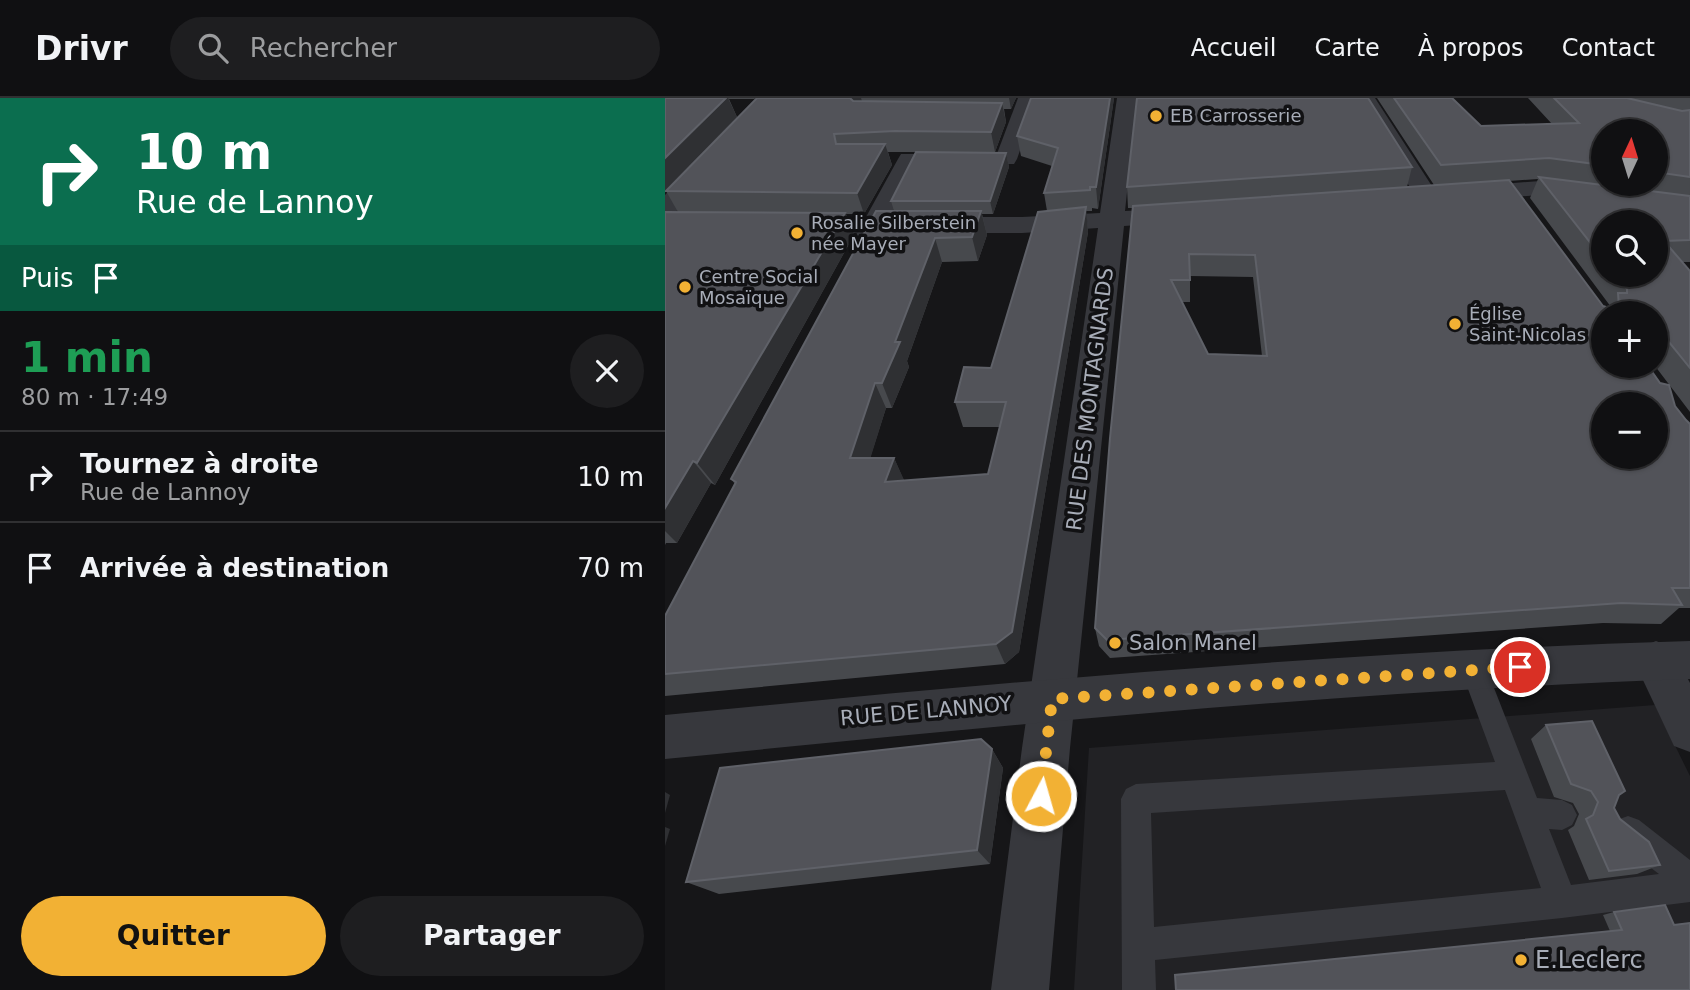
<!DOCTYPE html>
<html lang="fr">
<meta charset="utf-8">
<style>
body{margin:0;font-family:"DejaVu Sans",sans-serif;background:#1e1e20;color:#f1f3f6;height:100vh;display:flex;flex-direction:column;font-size:26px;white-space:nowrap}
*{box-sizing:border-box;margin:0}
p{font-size:23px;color:#9c9d9f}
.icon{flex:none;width:38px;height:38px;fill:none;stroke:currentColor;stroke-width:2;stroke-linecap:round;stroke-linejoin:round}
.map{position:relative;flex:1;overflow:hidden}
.side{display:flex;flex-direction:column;background:#101012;width:665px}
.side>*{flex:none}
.top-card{background:#0b6e4f;color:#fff;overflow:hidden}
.needle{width:46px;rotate:4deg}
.fabs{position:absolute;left:926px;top:21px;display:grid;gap:14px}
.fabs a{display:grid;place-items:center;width:77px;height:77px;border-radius:50%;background:#101012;box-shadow:0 2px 5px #0004,0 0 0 2px #303032;font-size:35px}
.pin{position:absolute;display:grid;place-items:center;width:60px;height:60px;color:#fff;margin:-30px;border:4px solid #fff;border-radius:50%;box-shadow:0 2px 7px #0007}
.me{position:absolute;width:77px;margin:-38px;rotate:6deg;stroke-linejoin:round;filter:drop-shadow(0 0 5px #0008)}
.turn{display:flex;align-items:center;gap:24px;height:147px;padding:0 21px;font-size:32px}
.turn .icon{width:91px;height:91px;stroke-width:2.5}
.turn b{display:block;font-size:49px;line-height:60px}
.then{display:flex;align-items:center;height:66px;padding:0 21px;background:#0003;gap:14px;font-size:26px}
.round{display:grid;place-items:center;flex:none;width:74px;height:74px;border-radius:37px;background:#1e1e20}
.overview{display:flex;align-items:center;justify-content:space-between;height:119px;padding:0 21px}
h1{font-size:42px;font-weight:700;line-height:52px;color:#1e9e55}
.primary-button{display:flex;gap:14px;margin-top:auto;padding:14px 21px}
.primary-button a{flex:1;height:80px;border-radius:42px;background:#f2b134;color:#111;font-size:28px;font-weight:700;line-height:80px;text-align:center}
.primary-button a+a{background:#1e1e20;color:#f1f3f6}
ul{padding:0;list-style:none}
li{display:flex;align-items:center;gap:21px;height:91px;padding:0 21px;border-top:2px solid #303032}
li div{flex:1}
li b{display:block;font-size:26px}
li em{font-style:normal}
header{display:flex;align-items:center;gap:42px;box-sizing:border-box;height:98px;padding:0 35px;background:#101012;border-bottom:2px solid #303032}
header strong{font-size:33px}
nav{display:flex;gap:38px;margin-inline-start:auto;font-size:24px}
.search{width:490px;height:63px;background:#1e1e20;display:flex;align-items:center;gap:18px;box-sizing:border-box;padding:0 24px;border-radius:38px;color:#9c9d9f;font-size:26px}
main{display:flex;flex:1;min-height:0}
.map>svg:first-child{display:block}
.built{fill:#222225}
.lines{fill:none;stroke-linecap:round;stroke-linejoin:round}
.service{fill:#37383d;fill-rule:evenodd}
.minor{fill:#37383d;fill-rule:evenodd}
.tertiary{fill:#37383d;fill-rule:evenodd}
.wall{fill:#47494d;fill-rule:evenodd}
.shaded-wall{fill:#2f3033}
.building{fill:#525359;stroke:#5f6168;stroke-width:2;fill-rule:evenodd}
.route{stroke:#f2b134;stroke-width:12;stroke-dasharray:0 21.6}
.poi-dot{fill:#f2b134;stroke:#111113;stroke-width:2.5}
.labels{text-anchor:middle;stroke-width:7;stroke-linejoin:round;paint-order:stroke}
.far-poi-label{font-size:18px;fill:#a8adb8;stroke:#111113;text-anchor:start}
.street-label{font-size:21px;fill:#a8adb8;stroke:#111113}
.poi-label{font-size:21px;fill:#a8adb8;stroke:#111113;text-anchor:start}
.near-poi-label{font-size:24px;fill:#a8adb8;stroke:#111113;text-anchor:start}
</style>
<header>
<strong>Drivr</strong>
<div class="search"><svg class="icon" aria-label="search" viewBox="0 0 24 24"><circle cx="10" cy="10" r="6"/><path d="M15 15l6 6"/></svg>Rechercher</div>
<nav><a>Accueil</a><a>Carte</a><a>À propos</a><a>Contact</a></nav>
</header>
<main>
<section class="side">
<div class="top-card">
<div class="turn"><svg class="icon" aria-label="right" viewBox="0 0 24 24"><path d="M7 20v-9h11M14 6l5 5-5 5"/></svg><div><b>10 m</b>Rue de Lannoy</div></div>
<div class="then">Puis<svg class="icon" aria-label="arrive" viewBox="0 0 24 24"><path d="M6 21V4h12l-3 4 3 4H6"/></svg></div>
</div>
<div class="overview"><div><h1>1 min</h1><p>80 m · 17:49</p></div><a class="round"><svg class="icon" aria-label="close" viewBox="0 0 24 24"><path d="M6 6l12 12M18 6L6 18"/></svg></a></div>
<ul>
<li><svg class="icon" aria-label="right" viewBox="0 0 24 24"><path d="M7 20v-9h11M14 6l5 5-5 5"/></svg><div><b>Tournez à droite</b><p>Rue de Lannoy</p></div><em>10 m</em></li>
<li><svg class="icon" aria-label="arrive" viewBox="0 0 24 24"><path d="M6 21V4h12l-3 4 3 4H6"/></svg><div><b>Arrivée à destination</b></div><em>70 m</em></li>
</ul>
<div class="primary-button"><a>Quitter</a><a>Partager</a></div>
</section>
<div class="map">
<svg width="1025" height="892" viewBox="0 0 1025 892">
<rect width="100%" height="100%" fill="#161618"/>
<path class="built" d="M 990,607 L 1025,678 L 1025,892 L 409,892 L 424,650 Z"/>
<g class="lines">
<path class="service" d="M 809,560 L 818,564 L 822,572 L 872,700 L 897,702 L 907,707 L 912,717 L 907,727 L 897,732 L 884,731 L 906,787 L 994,776 L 952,744 L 948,733 L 952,722 L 963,718 L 974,722 L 1025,762 L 1025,804 L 897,820 L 490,862 L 491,892 L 457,892 L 456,701 L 461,691 L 471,686 L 830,664 L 796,572 L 800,564 ZM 840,692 L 876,790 L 489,829 L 486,715 Z"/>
<g class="minor">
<path d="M 94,0 L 115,0 L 9,116 L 0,118 L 0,97 Z"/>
<path d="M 353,0 L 373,0 L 352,61 L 349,66 L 333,66 L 330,61 Z"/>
<path d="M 452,0 L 472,0 L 460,113 L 518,110 L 527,112 L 530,117 L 527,122 L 518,124 L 459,128 L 405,650 L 384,892 L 326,892 L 357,650 L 433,130 L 357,135 L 218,135 L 208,152 L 199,154 L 190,152 L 186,146 L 192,135 L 134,135 L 125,132 L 121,127 L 125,122 L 134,119 L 201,119 L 233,61 L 236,56 L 252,56 L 255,61 L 225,119 L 357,119 L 435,115 Z"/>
<path d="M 690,0 L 710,0 L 774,99 L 770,104 L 762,106 L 754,104 Z"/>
<path d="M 875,83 L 1025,104 L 1025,118 L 875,97 L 798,103 L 790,101 L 786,96 L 790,91 L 798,89 Z"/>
<path d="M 991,543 L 1006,549 L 1025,585 L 1025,654 L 1009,648 L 969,563 L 976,549 Z"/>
</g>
<path class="tertiary" d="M 1025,543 L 1025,581 C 682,593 341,627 0,661 L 0,617 C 341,584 683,553 1025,543 Z"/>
</g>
<g class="wall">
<path d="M 0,0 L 91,0 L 89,1 L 64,1 L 72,19 L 0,93 Z"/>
<path d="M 92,0 L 351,0 L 346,11 L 339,11 L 341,24 L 330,54 L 223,54 L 227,67 L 199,116 L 181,116 L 189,137 L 50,387 L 46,385 L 12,445 L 1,445 L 0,447 L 0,114 L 13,114 L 1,93 Z"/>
<path d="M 366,0 L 449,0 L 433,111 L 427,110 L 427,113 L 421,113 L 423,134 L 354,554 L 340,566 L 0,598 L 0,518 L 70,386 L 66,381 L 229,113 L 226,103 L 341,55 L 344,69 L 328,116 L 317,116 L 322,137 L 313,163 L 277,164 L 242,263 L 244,269 L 227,310 L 221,310 L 205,360 L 229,360 L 239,383 L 323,376 L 335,329 L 298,329 L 290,304 L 326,270 L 382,113 L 379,95 L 387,68 L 356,58 L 352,38 Z"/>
<path d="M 712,0 L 787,0 L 816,28 L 887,26 L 863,0 L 1025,0 L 1025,164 L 1017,164 L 1025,173 L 1025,314 L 990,268 L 990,215 L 938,215 L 1021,322 L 1025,326 L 1025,510 L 1014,510 L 996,526 L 938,525 L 445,560 L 434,548 L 430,530 L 468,110 L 463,110 L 462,89 L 747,69 L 742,89 L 769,87 ZM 938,33 L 990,33 L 990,86 L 938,86 ZM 873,81 L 865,100 L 946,209 L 945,210 L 938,208 L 844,83 ZM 938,124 L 990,177 L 938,177 ZM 525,178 L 588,179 L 597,258 L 543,256 L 517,204 L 525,204 Z"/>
<path d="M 881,627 L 954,697 L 949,710 L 955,721 L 995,767 L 972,776 L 924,782 L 903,732 L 909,728 L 914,716 L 908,705 L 889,699 L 866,641 Z"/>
<path d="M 327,651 L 338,670 L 325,766 L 54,796 L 21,784 Z"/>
<path d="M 949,814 L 1009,827 L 945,833 L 938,817 Z"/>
</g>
<g class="shaded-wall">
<path d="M 61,0 L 63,0 L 72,19 L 0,93 L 0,60 Z"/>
<path d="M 185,0 L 196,0 L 199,10 Z"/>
<path d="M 344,0 L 351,0 L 346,11 Z"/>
<path d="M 445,0 L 449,0 L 433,111 L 431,89 Z"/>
<path d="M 337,5 L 341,24 L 330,54 L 326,34 Z"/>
<path d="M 220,46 L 227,67 L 199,116 L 192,95 Z"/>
<path d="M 341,55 L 344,69 L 328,116 L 325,103 Z"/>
<path d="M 421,109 L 423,134 L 354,554 L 340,566 L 331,546 Z"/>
<path d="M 316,113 L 322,137 L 313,163 L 307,139 Z"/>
<path d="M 180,115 L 189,137 L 50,387 L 32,365 Z"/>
<path d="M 270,140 L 277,164 L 242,263 L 244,269 L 227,310 L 217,285 L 230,244 Z"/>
<path d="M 210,285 L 221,310 L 198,384 L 185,360 Z"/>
<path d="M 229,360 L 240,384 L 220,384 Z"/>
<path d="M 28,363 L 46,385 L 12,445 L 0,433 L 0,410 Z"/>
<path d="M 327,651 L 338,670 L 325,766 L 312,752 Z"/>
<path d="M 0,694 L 5,697 L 0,715 Z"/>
<path d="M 0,729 L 5,731 L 0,748 Z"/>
</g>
<g class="building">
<path d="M 0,0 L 61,0 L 0,60 Z"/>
<path d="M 92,0 L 185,0 L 188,3 L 337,5 L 326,34 L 230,33 L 169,36 L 171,46 L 220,46 L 192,95 L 1,93 Z"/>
<path d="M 366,0 L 445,0 L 431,89 L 425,89 L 425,92 L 379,95 L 393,50 L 352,38 Z"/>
<path d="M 472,0 L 703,0 L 747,69 L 462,89 Z"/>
<path d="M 729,0 L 787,0 L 816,28 L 914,25 L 889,0 L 962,0 L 1017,13 L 1025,12 L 1025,79 L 990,74 L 990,33 L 938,33 L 938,67 L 884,60 L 776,67 Z"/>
<path d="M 251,54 L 341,55 L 325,103 L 226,103 Z"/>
<path d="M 874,79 L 1025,98 L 1025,142 L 999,143 L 1025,173 L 1025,270 L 1004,244 L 990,244 L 990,215 L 938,215 L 938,268 L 983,268 L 995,285 L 1004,287 L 1010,308 L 1021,322 L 1025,326 L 1025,490 L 1007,490 L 1017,507 L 956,505 L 442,542 L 430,530 L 445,340 L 468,108 L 844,82 L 938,208 L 950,212 L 954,210 L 953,195 L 962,195 L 962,191 L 950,177 L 990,177 L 990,124 L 938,124 L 938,161 ZM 524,156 L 590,157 L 602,258 L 543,256 L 506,182 L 525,182 ZM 938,306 L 990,306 L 990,359 L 938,359 Z"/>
<path d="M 421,109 L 347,534 L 331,546 L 0,576 L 0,518 L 71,384 L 66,381 L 211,113 L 316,113 L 307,139 L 270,140 L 230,244 L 235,244 L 217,285 L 210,285 L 185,360 L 229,360 L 220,384 L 323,376 L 341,304 L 290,304 L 299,269 L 326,270 L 373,114 Z"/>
<path d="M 0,114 L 180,115 L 32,365 L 28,363 L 0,410 Z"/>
<path d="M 927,623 L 960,693 L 954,697 L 949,710 L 955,721 L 984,744 L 995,767 L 944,773 L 921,721 L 928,717 L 933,704 L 926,693 L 906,686 L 881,627 Z"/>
<path d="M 316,641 L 327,651 L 312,752 L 21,784 L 55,670 Z"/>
<path d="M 1000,807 L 1009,827 L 1025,825 L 1025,892 L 511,892 L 510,877 L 957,832 L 949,814 Z"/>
</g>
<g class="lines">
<path class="route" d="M 376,698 L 387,601 L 855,569"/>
</g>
<g class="poi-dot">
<circle cx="491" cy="18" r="7"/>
<circle cx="132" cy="135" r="7"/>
<circle cx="20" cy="189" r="7"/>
<circle cx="790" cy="226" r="7"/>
<circle cx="450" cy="545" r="7"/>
<circle cx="856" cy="862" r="7"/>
</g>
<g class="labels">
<g class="far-poi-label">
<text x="505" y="24">EB Carrosserie</text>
<text x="146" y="131">Rosalie Silberstein<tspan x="146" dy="21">née Mayer</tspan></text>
<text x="34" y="185">Centre Social<tspan x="34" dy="21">Mosaïque</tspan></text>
<text x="804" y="222">Église<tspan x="804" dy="21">Saint-Nicolas</tspan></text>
</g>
<g class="street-label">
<text transform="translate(425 301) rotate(-83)" y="7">RUE DES MONTAGNARDS</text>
<text transform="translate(261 613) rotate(-5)" y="7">RUE DE LANNOY</text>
</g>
<g class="poi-label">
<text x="464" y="552">Salon Manel</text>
</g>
<g class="near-poi-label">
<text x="870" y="870">E.Leclerc</text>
</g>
</g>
</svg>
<div class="fabs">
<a><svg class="needle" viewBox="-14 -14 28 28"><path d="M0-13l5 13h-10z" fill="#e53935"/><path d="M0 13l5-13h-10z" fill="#9c9d9f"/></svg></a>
<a><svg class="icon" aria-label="search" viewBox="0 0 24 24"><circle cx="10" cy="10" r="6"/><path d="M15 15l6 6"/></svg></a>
<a>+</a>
<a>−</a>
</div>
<div class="pin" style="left:855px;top:569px;background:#d93025"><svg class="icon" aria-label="arrive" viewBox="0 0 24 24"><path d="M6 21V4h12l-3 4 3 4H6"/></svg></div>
<svg class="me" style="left:376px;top:698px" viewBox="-20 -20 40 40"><circle r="17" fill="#f2b134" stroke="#fff" stroke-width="3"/><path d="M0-11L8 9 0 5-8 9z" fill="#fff"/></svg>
</div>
</main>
